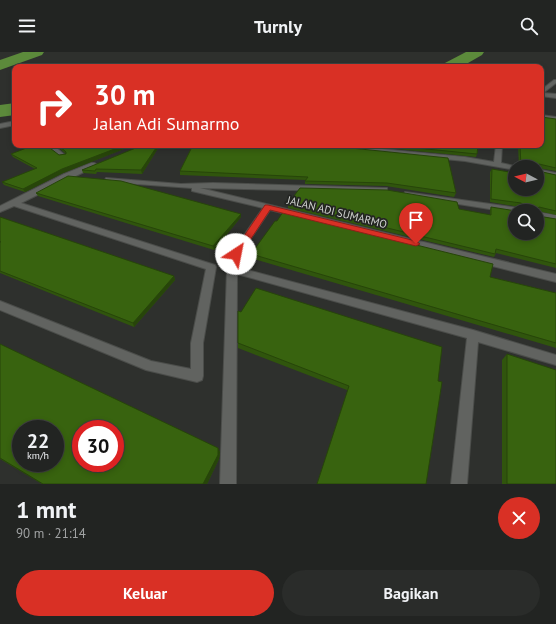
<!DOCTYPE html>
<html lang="id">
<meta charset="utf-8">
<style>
body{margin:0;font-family:"PT Sans",sans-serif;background:#2a2c2a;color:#f1f3f6;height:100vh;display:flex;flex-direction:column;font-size:15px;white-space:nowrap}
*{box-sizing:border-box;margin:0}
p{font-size:13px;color:#a2a4a5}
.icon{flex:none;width:22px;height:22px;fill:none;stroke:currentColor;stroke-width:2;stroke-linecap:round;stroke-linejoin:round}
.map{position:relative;height:432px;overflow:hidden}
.details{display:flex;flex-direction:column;background:#222422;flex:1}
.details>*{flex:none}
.hud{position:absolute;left:12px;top:12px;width:532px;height:84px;border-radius:8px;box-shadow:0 2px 6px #0003,0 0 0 1px #3f4140;background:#d93025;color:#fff;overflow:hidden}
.needle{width:26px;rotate:277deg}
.fabs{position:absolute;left:508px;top:108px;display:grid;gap:8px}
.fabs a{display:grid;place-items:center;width:36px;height:36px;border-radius:50%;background:#222422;box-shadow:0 2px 6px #0003,0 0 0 1px #3f4140;font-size:20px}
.speed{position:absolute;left:12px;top:368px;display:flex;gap:8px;font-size:20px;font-weight:700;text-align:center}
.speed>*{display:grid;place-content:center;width:52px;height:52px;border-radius:50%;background:#222422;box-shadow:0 2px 6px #0003,0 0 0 1px #3f4140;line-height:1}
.speed small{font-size:10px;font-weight:400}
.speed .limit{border:6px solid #d22;background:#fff;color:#111}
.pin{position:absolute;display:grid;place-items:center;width:34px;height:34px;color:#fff;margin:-41px -17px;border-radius:50% 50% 50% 0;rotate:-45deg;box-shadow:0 0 4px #0007}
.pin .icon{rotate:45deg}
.me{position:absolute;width:44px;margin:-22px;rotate:34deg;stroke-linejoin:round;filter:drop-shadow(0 0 3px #0008)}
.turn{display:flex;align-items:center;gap:14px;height:84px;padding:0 16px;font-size:18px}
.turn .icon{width:52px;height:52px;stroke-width:2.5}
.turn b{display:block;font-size:28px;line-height:34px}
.round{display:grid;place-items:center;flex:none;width:42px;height:42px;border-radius:21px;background:#2a2c2a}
.head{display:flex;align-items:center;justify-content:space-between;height:68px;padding:0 16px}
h1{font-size:24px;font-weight:600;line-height:30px}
.primary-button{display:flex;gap:8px;margin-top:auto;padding:8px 16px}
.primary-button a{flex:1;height:46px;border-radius:24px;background:#d93025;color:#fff;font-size:16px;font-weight:600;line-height:46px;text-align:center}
.primary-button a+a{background:#2a2c2a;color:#f1f3f6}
header{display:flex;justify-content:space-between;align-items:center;height:52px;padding:0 16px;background:#222422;font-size:18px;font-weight:600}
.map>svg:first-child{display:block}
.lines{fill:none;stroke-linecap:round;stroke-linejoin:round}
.river{fill:#5c8a3b;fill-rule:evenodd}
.minor-casing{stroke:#4b4d4a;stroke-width:2}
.minor{fill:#616360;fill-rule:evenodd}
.wall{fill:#30550d}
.shaded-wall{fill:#27450a}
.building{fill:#38630f;stroke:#27450a;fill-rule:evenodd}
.route{fill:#d93025;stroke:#8d1f18}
.labels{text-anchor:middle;stroke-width:3.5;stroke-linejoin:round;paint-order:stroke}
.street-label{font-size:11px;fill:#d3d5d2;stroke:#242623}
</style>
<header><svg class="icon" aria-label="menu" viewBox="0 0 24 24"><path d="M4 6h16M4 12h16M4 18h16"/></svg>Turnly<svg class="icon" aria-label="search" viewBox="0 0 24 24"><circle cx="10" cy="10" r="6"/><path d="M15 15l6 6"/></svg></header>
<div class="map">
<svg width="556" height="432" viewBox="0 0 556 432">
<rect width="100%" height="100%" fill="#2e302d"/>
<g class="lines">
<g class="river">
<path d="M 23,0 L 44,0 L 42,3 L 0,18 L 0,8 Z"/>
<path d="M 466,0 L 484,0 L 482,3 L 461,15 L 441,15 L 443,12 Z"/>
<path d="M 15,51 L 15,63 L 0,65 L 0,53 Z"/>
</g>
<defs>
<g id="minor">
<path d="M 554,28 L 556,28 L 556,31 L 543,41 L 556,42 L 556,46 L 541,44 L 541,38 Z"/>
<path d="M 541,63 L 556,65 L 556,69 L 541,67 Z"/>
<path d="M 15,69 L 15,73 L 0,76 L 0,72 Z"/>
<path d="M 46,93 L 53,93 L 66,104 L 61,105 Z"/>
<path d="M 226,93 L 341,93 L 465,105 L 494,110 L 496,93 L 502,93 L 501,111 L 518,115 L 515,115 L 515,118 L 465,109 L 341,97 L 229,95 Z"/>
<path d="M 91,111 L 94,111 L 98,113 L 21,151 L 215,213 L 216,215 L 203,291 L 203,324 L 202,328 L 197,330 L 146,318 L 0,258 L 0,249 L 151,309 L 191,317 L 191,291 L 206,217 L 14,154 L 0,160 L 0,154 L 64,122 Z"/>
<path d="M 537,117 L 556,121 L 556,125 L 537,121 Z"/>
<path d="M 106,126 L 181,132 L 213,131 L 384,136 L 387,136 L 387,140 L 200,136 L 556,222 L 556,230 L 270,158 L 239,204 L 236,205 L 231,202 L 263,156 L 192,139 L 192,136 L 109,130 L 105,128 Z"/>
<path d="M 405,140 L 519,156 L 523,159 L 515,159 L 515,161 L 408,144 L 404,142 Z"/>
<path d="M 537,160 L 556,163 L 556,169 L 537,166 Z"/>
<path d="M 232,214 L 473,278 L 556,303 L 556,313 L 478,290 L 467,432 L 451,432 L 467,286 L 237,222 L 236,432 L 220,432 L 227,217 Z"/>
</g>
</defs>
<use href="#minor" class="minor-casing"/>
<use href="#minor" class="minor"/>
</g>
<g class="wall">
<path d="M 556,67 L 556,119 L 537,116 L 538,119 L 556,123 L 556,163 L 538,159 L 538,164 L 556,167 L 556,216 L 496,201 L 494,205 L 288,156 L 288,152 L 459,157 L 490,163 L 490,158 L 491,155 L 515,181 L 523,157 L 519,155 L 490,150 L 490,120 L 492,117 L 515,137 L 537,115 L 519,115 L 518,93 L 541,93 Z"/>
<path d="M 55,93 L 134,93 L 63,121 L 25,140 L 4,133 L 2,130 L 35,117 L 13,105 L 11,102 L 59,103 L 66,102 Z"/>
<path d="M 143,93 L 160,93 L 142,122 L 97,120 L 96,122 L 83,121 L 82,118 Z"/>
<path d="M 193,93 L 456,141 L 454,145 L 386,134 L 305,132 L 305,129 L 306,128 L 180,123 L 180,119 Z"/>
<path d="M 356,93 L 478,93 L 477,102 L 476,105 Z"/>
<path d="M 36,141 L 241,162 L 241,165 L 214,198 L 38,144 Z"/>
<path d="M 0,165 L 174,224 L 175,228 L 134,275 L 0,221 Z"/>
<path d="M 251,202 L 490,225 L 556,241 L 556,296 L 251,206 Z"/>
<path d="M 238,291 L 438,329 L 347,338 L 238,296 Z"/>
<path d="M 0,292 L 218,396 L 220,400 L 219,407 L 207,432 L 42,432 L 0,407 Z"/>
<path d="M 507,302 L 556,432 L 502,432 L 502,308 Z"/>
</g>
<g class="shaded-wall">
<path d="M 125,93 L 134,93 L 63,121 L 25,140 L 23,137 L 62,117 Z"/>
<path d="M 158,93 L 160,93 L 142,122 L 141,118 Z"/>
<path d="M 241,162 L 241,165 L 214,198 L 213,194 Z"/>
<path d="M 174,224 L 175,228 L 134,275 L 133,271 Z"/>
<path d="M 218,396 L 220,400 L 219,407 L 207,432 L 203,432 Z"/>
</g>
<g class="building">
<path d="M 541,65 L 556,67 L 556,116 L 539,112 L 537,114 L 538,119 L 556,123 L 556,159 L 539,155 L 537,157 L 538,164 L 556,167 L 556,212 L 496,197 L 495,202 L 288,152 L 300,136 L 387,138 L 457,150 L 459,157 L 491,163 L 491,155 L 516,159 L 515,159 L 515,181 L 537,181 L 537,159 L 517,159 L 518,157 L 525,157 L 526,154 L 521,151 L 491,147 L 492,117 L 515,121 L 515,137 L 537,137 L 537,115 L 521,115 L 520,93 L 541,93 Z"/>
<path d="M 34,93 L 46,93 L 59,103 L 66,102 L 66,100 L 58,93 L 125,93 L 62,117 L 23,137 L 2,130 L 37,116 L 11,102 Z"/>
<path d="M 143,93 L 158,93 L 141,118 L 96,117 L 95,119 L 82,118 Z"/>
<path d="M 193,93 L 228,93 L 341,95 L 448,106 L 456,141 L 387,131 L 305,129 L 308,125 L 180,119 Z"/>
<path d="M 386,93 L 478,93 L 477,102 Z"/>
<path d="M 68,124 L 121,129 L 241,162 L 213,194 L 36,141 Z"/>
<path d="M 283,160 L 493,212 L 490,225 L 556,241 L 556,291 L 251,202 L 275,169 L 277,169 Z"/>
<path d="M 0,165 L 174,224 L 133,271 L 0,219 L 0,190 L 1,190 L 0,189 Z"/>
<path d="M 256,236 L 442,295 L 438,329 L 442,330 L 426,432 L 317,432 L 349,334 L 238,291 L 238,259 L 241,260 Z"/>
<path d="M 0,292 L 218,396 L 218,403 L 203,432 L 43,432 L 0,406 ZM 21,377 L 55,377 L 55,411 L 21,411 ZM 81,377 L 115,377 L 115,411 L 81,411 Z"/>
<path d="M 507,302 L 556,318 L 556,432 L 507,432 Z"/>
</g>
<path class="route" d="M 265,153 L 268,153 L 416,189 L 420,192 L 416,194 L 270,158 L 239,205 L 233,205 L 232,202 L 233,200 Z"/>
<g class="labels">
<g class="street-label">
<text transform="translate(337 160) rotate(14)" y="4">JALAN ADI SUMARMO</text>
</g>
</g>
</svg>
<div class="fabs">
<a><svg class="needle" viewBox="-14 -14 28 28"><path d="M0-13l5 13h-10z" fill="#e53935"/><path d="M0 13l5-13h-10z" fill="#a2a4a5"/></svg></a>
<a><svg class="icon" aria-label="search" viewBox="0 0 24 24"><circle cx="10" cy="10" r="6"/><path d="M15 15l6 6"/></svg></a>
</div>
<div class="speed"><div>22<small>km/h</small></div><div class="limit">30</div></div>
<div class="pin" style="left:416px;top:192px;background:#d93025"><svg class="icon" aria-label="arrive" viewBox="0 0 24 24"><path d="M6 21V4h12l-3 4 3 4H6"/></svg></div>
<svg class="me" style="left:236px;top:202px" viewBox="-20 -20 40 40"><circle r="19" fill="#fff"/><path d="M0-13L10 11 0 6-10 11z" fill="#d93025"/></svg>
<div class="hud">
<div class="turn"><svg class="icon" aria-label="right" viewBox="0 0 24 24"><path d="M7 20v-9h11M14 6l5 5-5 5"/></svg><div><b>30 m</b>Jalan Adi Sumarmo</div></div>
</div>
</div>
<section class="details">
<div class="head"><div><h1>1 mnt</h1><p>90 m · 21:14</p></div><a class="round" style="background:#d93025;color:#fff"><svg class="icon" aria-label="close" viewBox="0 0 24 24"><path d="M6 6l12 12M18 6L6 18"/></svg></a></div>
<div class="primary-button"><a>Keluar</a><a>Bagikan</a></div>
</section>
